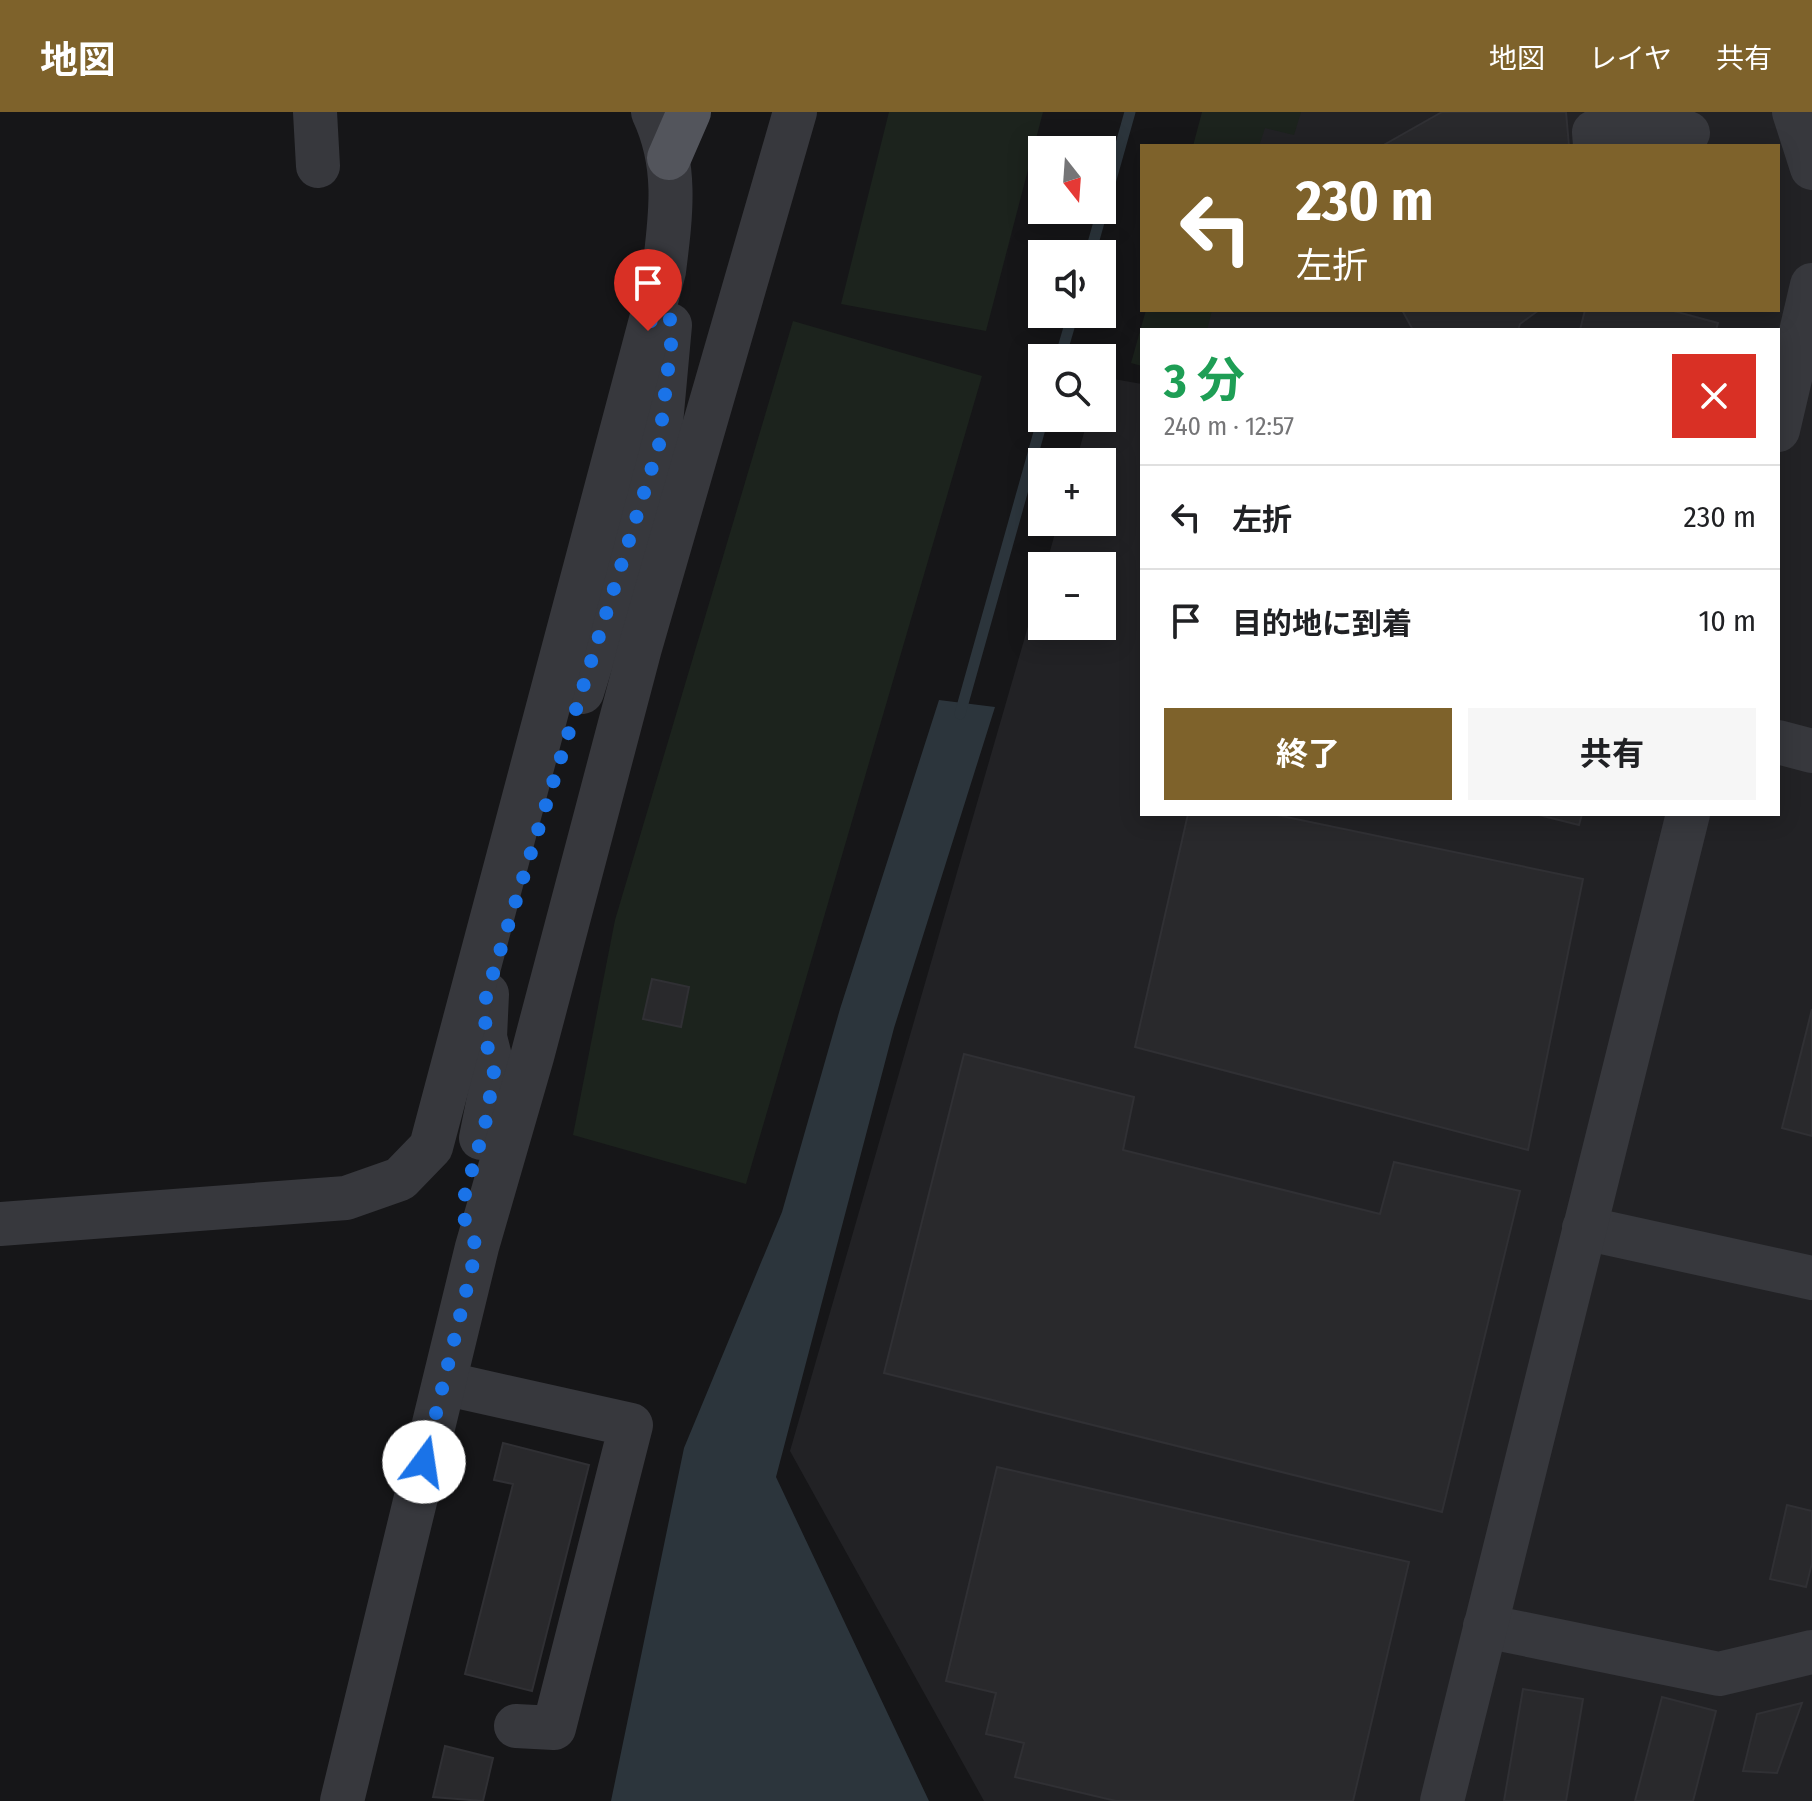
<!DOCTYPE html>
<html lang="ja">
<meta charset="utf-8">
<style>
body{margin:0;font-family:"Fira Sans Condensed","Noto Sans JP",sans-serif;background:#f6f6f6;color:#202124;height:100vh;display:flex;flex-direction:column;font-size:30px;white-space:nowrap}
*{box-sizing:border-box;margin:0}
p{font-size:26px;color:#757577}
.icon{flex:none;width:44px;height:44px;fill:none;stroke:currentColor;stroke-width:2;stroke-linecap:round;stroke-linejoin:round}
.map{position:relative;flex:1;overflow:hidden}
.details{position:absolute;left:1140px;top:216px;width:640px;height:488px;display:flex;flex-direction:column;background:#fff;border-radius:0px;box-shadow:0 4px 20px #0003}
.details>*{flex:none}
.guide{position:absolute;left:1140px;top:32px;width:640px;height:168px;border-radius:0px;box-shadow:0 4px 20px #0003;background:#7e622b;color:#fff;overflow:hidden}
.needle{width:52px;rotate:163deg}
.fabs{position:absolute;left:1028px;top:24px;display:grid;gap:16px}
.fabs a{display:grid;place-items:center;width:88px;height:88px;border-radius:0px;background:#fff;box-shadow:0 4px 20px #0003;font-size:40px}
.pin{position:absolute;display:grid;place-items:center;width:68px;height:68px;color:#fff;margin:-82px -34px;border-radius:50% 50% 50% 0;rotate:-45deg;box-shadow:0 0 8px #0007}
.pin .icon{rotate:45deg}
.me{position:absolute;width:88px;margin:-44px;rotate:14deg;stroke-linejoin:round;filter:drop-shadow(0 0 6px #0008)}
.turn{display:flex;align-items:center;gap:28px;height:168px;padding:0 24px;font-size:36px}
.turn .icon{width:104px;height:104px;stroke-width:2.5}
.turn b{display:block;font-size:56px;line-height:68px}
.round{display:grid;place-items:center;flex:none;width:84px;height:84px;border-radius:0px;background:#f6f6f6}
.overview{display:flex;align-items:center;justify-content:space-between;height:136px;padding:0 24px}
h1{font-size:48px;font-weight:700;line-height:60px;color:#1e9e55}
.action{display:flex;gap:16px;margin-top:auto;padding:16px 24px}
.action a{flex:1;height:92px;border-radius:0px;background:#7e622b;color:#fff;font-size:32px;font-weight:700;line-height:92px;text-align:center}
.action a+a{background:#f6f6f6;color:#202124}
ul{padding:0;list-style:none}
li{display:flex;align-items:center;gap:24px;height:104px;padding:0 24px;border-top:2px solid #e0e0e0}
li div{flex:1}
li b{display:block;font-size:30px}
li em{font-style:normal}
header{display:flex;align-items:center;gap:48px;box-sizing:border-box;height:112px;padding:0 40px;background:#7e622b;color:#fff}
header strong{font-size:38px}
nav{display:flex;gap:44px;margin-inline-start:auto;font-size:28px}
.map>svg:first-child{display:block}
.built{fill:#222225}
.green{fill:#1c231d}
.water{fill:#2c353c}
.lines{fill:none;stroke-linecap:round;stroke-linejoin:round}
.stream{stroke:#2c353c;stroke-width:11}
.building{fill:#29292c;stroke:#303034;stroke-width:2}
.minor{stroke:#37383d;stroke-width:44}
.major{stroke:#53555c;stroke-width:44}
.route{stroke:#1a73e8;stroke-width:14;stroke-dasharray:0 25.2}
</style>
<header>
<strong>地図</strong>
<nav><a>地図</a><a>レイヤ</a><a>共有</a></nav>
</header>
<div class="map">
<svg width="1812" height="1689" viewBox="0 0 1812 1689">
<rect width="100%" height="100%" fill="#161618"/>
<path class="built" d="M 1214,0 L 1812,0 L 1812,1689 L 984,1689 L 790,1339 L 1042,466 L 1042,514 L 1102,514 L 1102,454 L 1046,454 L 1058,410 L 1102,410 L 1102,350 L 1076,350 L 1088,306 L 1102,306 L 1102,265 L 1142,272 L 1142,702 L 1778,702 L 1778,218 L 1155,218 L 1160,198 L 1778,198 L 1778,34 L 1199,34 Z"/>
<g class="green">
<path d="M 889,0 L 1043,0 L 986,219 L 841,192 Z"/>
<path d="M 1202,0 L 1301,0 L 1294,23 L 1265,16 L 1259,34 L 1193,34 Z"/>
<path d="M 1146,198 L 1212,198 L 1207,218 L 1142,218 L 1142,254 L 1131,251 Z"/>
<path d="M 793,209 L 982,264 L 746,1072 L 573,1023 L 615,808 Z"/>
</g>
<path class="water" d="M 939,588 L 995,595 L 894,916 L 776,1365 L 929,1689 L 611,1689 L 684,1336 L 782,1100 L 840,897 Z"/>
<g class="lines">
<g class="stream">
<path d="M 1090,142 L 1130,0"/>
<path d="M 1060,246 L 1073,202"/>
<path d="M 960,602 L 1043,306"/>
</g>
</g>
<g class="building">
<path d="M 1442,0 L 1566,0 L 1569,34 L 1382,34 Z"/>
<path d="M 1402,198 L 1539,198 L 1520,212 L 1518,218 L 1413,218 Z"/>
<path d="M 1585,198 L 1670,198 L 1718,211 L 1716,218 L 1580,218 Z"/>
<path d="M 1188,702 L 1272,702 L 1583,767 L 1528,1038 L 1135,935 Z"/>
<path d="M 1535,702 L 1582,702 L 1579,713 Z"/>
<path d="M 652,867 L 689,875 L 681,915 L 643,907 Z"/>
<path d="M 1812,897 L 1812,1024 L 1782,1016 Z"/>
<path d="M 964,942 L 1134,985 L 1123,1038 L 1380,1102 L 1394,1050 L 1520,1079 L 1442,1400 L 884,1261 Z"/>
<path d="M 503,1331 L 589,1353 L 532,1579 L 465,1562 L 513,1372 L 494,1368 Z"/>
<path d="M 997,1355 L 1409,1450 L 1353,1689 L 1116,1689 L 1015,1665 L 1024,1631 L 986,1622 L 996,1581 L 946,1569 Z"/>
<path d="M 1787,1393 L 1812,1399 L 1812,1451 L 1806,1475 L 1770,1467 Z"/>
<path d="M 1523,1577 L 1583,1587 L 1566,1689 L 1504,1689 Z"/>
<path d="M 1662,1585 L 1716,1599 L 1693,1689 L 1635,1689 Z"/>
<path d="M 1802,1591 L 1777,1661 L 1743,1659 L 1757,1602 Z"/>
<path d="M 445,1634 L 493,1646 L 483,1689 L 433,1685 Z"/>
</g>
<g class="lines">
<g class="minor">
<path d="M 315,0 L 318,54"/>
<path d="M 1794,0 L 1812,56"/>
<path d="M 1595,34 L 1594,20 C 1632,9 1650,8 1688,21"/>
<path d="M 1778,318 L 1812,173"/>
<path d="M 582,580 L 659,333 L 670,213"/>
<path d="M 1778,630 L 1812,639"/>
<path d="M 481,1026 L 494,961 L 485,925 L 487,882"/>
<path d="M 0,1112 L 346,1086 L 400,1067 L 431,1035 L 664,159 C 671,103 678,53 653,0"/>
<path d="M 1584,1116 L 1812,1166"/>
<path d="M 461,1275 L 631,1313 L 554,1616 L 516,1614"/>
<path d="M 1485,1514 L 1719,1562 L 1812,1540"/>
<path d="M 342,1689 L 477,1135 L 532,945 L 640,536 L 795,0"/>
<path d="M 1442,1689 L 1688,702"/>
</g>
<path class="major" d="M 669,46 L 689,0"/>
</g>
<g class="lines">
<path class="route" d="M 424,1350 L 477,1135 L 465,1114 L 464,1086 L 485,1013 L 494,961 L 485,925 L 486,884 L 659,333 L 672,224 L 664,159 L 648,219"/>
</g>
</svg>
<div class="fabs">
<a><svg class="needle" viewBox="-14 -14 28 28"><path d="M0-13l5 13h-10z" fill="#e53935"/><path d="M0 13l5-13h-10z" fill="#757577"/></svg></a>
<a><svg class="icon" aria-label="sound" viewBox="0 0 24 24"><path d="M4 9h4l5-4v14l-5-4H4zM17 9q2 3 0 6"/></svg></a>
<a><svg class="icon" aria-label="search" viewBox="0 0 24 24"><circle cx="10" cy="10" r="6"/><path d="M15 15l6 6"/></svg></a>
<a>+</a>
<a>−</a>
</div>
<div class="pin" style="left:648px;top:219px;background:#d93025"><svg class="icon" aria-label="arrive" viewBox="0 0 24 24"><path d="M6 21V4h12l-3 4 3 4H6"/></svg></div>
<svg class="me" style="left:424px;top:1350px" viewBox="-20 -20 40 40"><circle r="19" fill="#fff"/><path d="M0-13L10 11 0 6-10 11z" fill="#1a73e8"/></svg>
<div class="guide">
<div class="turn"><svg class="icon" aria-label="left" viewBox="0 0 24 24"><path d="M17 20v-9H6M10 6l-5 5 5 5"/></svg><div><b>230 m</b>左折</div></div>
</div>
<section class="details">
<div class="overview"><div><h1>3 分</h1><p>240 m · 12:57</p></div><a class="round" style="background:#d93025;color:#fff"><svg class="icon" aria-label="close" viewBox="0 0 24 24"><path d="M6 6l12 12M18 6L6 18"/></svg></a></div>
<ul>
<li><svg class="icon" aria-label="left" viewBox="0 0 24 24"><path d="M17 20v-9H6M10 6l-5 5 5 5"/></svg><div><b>左折</b></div><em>230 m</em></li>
<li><svg class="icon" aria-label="arrive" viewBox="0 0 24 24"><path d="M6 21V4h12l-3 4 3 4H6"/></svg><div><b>目的地に到着</b></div><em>10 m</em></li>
</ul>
<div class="action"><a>終了</a><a>共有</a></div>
</section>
</div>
